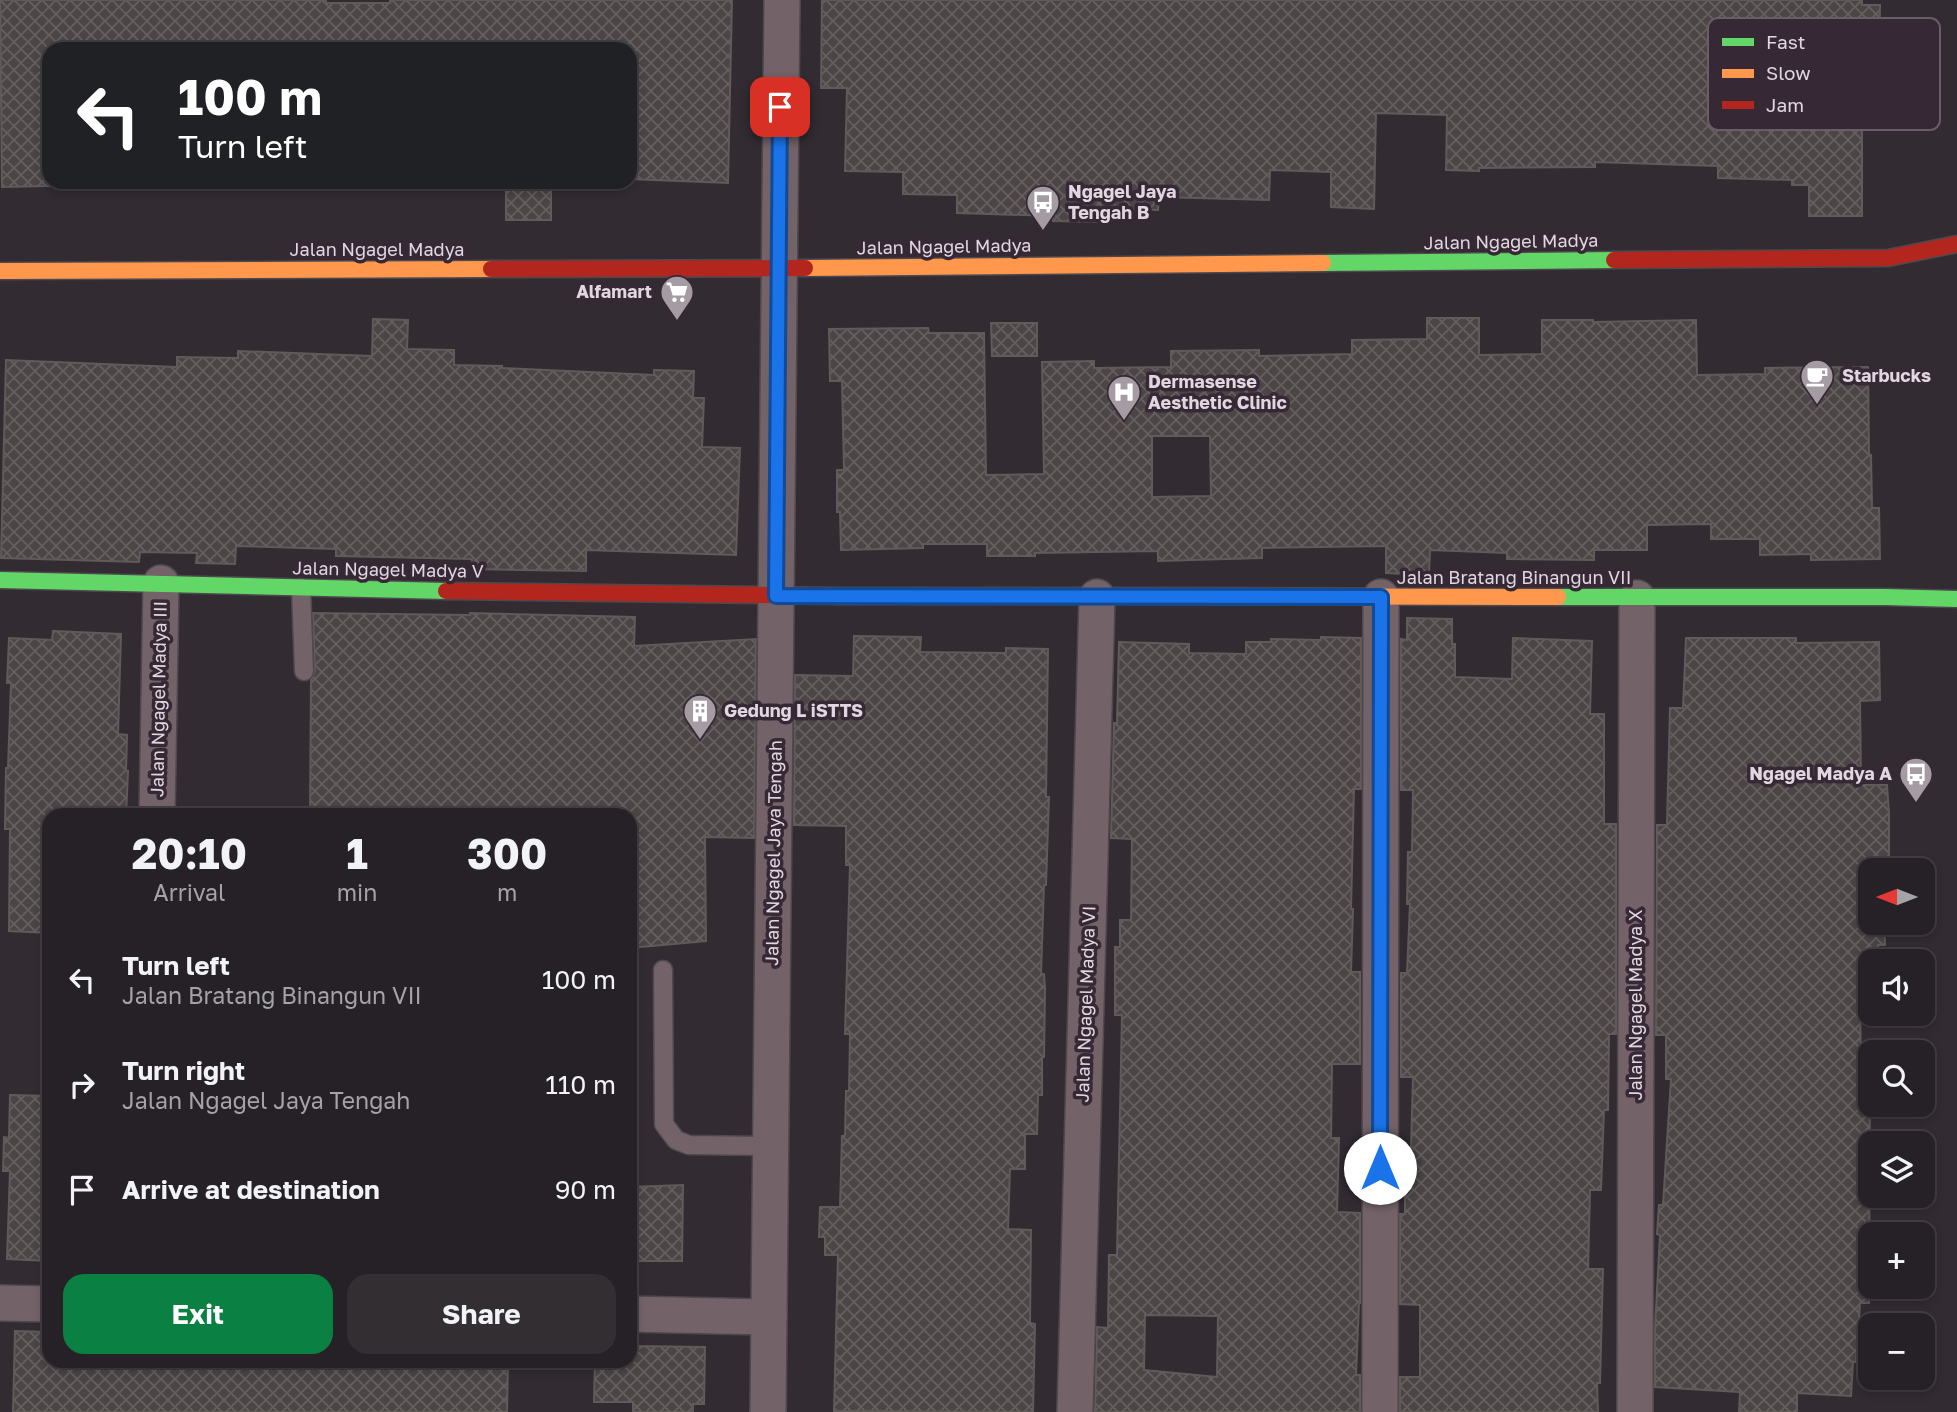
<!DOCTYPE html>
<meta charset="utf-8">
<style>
body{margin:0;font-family:"Golos Text",sans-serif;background:#322e32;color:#f1f3f6;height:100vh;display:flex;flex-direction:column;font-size:26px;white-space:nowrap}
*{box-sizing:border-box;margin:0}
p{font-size:23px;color:#a4a3a7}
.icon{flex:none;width:38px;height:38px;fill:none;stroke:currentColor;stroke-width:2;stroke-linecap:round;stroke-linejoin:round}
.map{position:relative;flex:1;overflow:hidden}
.side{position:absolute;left:42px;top:808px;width:595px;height:560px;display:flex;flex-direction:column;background:#262126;border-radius:21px;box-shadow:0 4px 10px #0003,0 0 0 2px #423e43}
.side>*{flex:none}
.top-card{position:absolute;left:42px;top:42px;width:595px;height:147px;border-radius:21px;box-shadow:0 4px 10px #0003,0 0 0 2px #423e43;background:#202124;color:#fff;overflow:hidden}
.needle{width:46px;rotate:270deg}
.buttons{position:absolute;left:1858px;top:858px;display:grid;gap:14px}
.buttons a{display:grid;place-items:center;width:77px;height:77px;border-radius:14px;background:#262126;box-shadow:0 4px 10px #0003,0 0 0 2px #423e43;font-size:35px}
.pin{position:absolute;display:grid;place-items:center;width:60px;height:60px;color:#fff;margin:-30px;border-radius:14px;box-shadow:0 4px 10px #0006}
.me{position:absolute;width:77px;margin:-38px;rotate:0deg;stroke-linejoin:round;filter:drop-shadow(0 0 5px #0008)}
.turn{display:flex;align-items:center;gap:24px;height:147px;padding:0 21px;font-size:32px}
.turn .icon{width:91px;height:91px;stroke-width:2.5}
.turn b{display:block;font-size:49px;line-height:60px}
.eta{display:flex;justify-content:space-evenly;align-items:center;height:119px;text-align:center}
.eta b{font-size:42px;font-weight:700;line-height:49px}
.primary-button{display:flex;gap:14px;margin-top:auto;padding:14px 21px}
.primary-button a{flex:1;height:80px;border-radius:21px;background:#0b8043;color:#fff;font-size:28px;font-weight:700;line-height:80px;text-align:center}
.primary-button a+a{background:#322e32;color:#f1f3f6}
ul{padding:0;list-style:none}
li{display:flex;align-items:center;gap:21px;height:105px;padding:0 21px}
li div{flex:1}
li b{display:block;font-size:26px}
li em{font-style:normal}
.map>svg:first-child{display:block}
.building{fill:url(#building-cross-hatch);stroke:#605a59;stroke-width:2;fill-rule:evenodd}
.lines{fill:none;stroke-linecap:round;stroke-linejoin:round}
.lane-casing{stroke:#4d484d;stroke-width:21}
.street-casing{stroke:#4d484d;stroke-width:38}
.fast-casing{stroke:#4d484d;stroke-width:19}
.slow-casing{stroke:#4d484d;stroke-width:19}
.jam-casing{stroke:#4d484d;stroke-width:19}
.lane{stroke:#736267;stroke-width:18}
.street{stroke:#736267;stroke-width:35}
.fast{stroke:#63d668;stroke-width:16}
.slow{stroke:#ff974d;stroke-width:16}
.jam{stroke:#b3261e;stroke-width:16}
.route-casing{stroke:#114b97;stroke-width:18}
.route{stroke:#1a73e8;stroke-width:12}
.labels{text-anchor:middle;stroke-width:7;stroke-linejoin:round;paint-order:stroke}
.poi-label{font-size:18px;font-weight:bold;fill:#e1d7e0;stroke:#362835;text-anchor:start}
.street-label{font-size:18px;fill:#e1d7e0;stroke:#362835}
.key{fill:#362835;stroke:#695d68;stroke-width:2}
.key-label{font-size:19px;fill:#e1d7e0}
</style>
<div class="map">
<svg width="1957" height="1412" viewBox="0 0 1957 1412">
<defs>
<pattern id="building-cross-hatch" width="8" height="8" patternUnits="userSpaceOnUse" patternTransform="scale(1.75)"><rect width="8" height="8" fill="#4b4545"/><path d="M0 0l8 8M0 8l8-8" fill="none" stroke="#655f60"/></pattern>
</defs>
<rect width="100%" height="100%" fill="#322c32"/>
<g class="building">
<path d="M 0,0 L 326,0 L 326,3 L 390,3 L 390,0 L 732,0 L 728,183 L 630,179 L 630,49 L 49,49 L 49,186 L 2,187 Z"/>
<path d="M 822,0 L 1862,0 L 1862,5 L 1880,5 L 1879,70 L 1875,70 L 1875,104 L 1862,103 L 1862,216 L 1809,216 L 1809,185 L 1792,185 L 1792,180 L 1718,178 L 1718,166 L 1595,162 L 1595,167 L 1479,168 L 1479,171 L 1446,170 L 1447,115 L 1376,113 L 1374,209 L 1331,207 L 1331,172 L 1270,170 L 1269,200 L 1159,197 L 1158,210 L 1106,208 L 1106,222 L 1053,221 L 1053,216 L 957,213 L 957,195 L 903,194 L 903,172 L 845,171 L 847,88 L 821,88 Z"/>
<rect x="506" y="182" width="45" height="38"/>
<path d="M 1427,318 L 1479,318 L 1479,355 L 1542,354 L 1542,320 L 1593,320 L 1593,322 L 1696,320 L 1697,375 L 1765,374 L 1765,368 L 1868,367 L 1869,455 L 1871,455 L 1872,508 L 1879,508 L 1880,559 L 1811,560 L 1811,554 L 1760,555 L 1760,539 L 1711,539 L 1711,524 L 1647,525 L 1647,550 L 1594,550 L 1594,560 L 1507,559 L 1507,553 L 1430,550 L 1429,575 L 1386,573 L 1386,546 L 1262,548 L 1262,558 L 1158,561 L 1158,551 L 1035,553 L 1035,556 L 987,556 L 987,544 L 923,544 L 923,548 L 841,550 L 840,512 L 837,512 L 837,470 L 844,470 L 842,381 L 830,381 L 829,329 L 928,328 L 929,333 L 984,333 L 986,475 L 1044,474 L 1042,362 L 1094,361 L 1094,368 L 1171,367 L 1171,351 L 1259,350 L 1259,356 L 1352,354 L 1352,340 L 1427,339 ZM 1152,436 L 1210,436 L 1211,496 L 1152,497 Z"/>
<path d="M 373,319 L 408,320 L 407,349 L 454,350 L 454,365 L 502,366 L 502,368 L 654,375 L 654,370 L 694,371 L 693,398 L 704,398 L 702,447 L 740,448 L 736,555 L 586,550 L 586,571 L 471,569 L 472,559 L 336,556 L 336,549 L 236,546 L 235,564 L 196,563 L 197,553 L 140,552 L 139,562 L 1,558 L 6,360 L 177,367 L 177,357 L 238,358 L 238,351 L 372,356 Z"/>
<path d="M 991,323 L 1037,323 L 1037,356 L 992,356 Z"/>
<path d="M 313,613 L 470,615 L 470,613 L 635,617 L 634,646 L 756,639 L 754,838 L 705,837 L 706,941 L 630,948 L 630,816 L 310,816 L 311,680 L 315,671 Z"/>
<path d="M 1407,618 L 1452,619 L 1452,644 L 1455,644 L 1455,677 L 1512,679 L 1513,638 L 1592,641 L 1590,714 L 1604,714 L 1604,824 L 1616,824 L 1616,1034 L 1609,1034 L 1608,1110 L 1604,1110 L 1601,1190 L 1590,1190 L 1588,1269 L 1603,1269 L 1600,1383 L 1597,1383 L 1598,1412 L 1400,1412 L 1400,1377 L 1420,1377 L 1420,1305 L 1400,1304 L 1400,1214 L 1405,1214 L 1405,1184 L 1410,1185 L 1413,1077 L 1401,1077 L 1401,973 L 1407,973 L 1410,904 L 1407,904 L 1408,852 L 1412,852 L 1413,790 L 1401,790 L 1401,639 L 1407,640 Z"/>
<path d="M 53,631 L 121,634 L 118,734 L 127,735 L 126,771 L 128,771 L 126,816 L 49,816 L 49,933 L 9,931 L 10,829 L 5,829 L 6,768 L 8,768 L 11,683 L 7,683 L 9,638 L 52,640 Z"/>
<path d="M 854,636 L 921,637 L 920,652 L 1006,653 L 1006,648 L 1048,649 L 1046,797 L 1049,797 L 1046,885 L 1044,885 L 1041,974 L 1044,974 L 1045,988 L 1044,1057 L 1042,1057 L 1042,1095 L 1038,1095 L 1037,1134 L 1025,1134 L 1025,1169 L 1010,1169 L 1008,1229 L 1031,1230 L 1030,1323 L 1035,1324 L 1033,1412 L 834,1411 L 838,1255 L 825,1255 L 825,1237 L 819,1237 L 820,1207 L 840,1207 L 842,1136 L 845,1136 L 846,1091 L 849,1091 L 850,1034 L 845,1034 L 850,865 L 846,865 L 846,826 L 794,825 L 795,675 L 853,676 Z"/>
<path d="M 1321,637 L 1361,638 L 1361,789 L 1354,789 L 1351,909 L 1353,909 L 1351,972 L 1360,972 L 1360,1064 L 1332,1064 L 1331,1138 L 1339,1138 L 1337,1212 L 1360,1213 L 1360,1303 L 1359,1303 L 1356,1375 L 1360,1375 L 1360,1412 L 1095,1412 L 1097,1327 L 1108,1328 L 1109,1255 L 1117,1255 L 1122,1015 L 1115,1015 L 1115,947 L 1120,947 L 1120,920 L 1131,920 L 1132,839 L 1111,838 L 1114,723 L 1117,723 L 1119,642 L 1189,644 L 1189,653 L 1246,654 L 1246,642 L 1271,642 L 1271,639 L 1321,640 ZM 1145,1315 L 1218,1316 L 1217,1377 L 1144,1370 Z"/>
<path d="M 1686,638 L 1796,638 L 1796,643 L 1879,642 L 1880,700 L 1860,701 L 1861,785 L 1887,785 L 1889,813 L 1889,862 L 1884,862 L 1884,870 L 1871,870 L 1871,922 L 1884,922 L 1885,945 L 1878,945 L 1878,961 L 1871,961 L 1871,999 L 1860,999 L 1861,1078 L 1870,1078 L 1869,1303 L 1860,1303 L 1856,1362 L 1853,1362 L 1851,1396 L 1797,1393 L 1797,1412 L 1739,1412 L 1740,1392 L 1655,1387 L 1655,1328 L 1660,1235 L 1657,1234 L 1659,1205 L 1663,1205 L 1671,1079 L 1666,1079 L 1666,1035 L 1656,1035 L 1657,825 L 1667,825 L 1670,708 L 1683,708 Z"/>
<path d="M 10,1095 L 49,1096 L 49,1261 L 7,1259 L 10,1171 L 3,1171 L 4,1137 L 9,1138 Z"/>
<path d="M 683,1185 L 682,1261 L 630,1261 L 630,1187 Z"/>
<path d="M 15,1331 L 49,1332 L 49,1362 L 508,1362 L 507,1412 L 13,1412 Z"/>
<path d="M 630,1346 L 705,1347 L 704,1404 L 693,1404 L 693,1412 L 633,1412 L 633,1402 L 594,1402 L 595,1362 L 630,1362 Z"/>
</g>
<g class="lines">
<defs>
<g id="lane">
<path d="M 301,588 L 304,671"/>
<path d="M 663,970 L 664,1124 L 676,1140 L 689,1145 L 771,1146"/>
</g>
<g id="street">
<path d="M 157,816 L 161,583"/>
<path d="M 0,1303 L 49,1304"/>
<path d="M 630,1314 L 769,1317"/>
<path d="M 768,1412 L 782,0"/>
<path d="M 1075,1412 L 1097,597"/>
<path d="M 1380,1412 L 1381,597"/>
<path d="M 1635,1412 L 1637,598"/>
</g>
<g id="fast">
<path d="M 1323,263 L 1614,260"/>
<path d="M 0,580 L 446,591"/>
<path d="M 839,596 L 1167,596"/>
<path d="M 1558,597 L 1885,597 L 1957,599"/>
</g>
<g id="slow">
<path d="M 805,268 L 1323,263"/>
<path d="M 0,271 L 491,269"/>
<path d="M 1167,596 L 1558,597"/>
</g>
<g id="jam">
<path d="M 1614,260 L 1888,258 L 1957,244"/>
<path d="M 491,269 L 805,268"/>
<path d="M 446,591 L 839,596"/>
</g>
</defs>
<use href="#lane" class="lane-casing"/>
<use href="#street" class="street-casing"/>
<use href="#fast" class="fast-casing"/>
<use href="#slow" class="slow-casing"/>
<use href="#jam" class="jam-casing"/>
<use href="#lane" class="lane"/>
<use href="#street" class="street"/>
<use href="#fast" class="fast"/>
<use href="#slow" class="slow"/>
<use href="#jam" class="jam"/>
</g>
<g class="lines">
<defs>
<path id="route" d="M 780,107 L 776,596 L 1381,597 L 1380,1168"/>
</defs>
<use href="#route" class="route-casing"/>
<use href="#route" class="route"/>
</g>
<defs>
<symbol id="bus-pin" viewBox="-11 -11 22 30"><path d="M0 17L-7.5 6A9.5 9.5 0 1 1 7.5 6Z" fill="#a49ba3" stroke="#362835"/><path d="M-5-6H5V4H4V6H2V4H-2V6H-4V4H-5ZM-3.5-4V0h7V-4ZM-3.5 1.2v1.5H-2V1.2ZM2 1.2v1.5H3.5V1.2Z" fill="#fff"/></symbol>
<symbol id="supermarket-pin" viewBox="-11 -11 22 30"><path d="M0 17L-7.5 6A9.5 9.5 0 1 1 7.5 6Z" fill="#a49ba3" stroke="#362835"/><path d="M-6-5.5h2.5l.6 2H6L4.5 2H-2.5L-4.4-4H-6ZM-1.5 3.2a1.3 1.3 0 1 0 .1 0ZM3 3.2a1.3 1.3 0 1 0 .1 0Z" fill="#fff"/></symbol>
<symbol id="cafe-pin" viewBox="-11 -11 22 30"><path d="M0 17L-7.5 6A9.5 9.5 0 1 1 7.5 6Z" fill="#a49ba3" stroke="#362835"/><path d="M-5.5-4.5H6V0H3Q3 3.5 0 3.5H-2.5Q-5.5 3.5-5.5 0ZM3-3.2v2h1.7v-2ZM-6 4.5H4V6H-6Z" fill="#fff"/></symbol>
<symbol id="hospital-pin" viewBox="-11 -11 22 30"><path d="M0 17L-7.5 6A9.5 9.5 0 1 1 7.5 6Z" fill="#a49ba3" stroke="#362835"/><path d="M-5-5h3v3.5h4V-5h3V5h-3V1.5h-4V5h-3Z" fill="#fff"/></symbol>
<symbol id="building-pin" viewBox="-11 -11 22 30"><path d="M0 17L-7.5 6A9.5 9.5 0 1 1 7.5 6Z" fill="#a49ba3" stroke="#362835"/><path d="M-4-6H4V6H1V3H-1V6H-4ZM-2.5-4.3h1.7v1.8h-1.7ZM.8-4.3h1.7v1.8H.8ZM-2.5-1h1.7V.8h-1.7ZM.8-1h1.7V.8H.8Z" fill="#fff"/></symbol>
</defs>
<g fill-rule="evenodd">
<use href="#bus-pin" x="1024" y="183" width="38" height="52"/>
<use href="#supermarket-pin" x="658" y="273" width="38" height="52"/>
<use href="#cafe-pin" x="1798" y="357" width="38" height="52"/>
<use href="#hospital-pin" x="1105" y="373" width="38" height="52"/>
<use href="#building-pin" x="681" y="692" width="38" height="52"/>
<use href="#bus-pin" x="1897" y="755" width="38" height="52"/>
</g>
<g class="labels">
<g class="poi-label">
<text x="1068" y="198">Ngagel Jaya<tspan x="1068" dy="21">Tengah B</tspan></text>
<text x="652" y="298" text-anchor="end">Alfamart</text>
<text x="1842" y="382">Starbucks</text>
<text x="1148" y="388">Dermasense<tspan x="1148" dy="21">Aesthetic Clinic</tspan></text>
<text x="724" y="717">Gedung L iSTTS</text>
<text x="1892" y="780" text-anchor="end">Ngagel Madya A</text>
</g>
<g class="street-label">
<text transform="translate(1511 242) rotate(-1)" y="6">Jalan Ngagel Madya</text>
<text transform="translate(944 247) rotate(-1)" y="6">Jalan Ngagel Madya</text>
<text x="377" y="256">Jalan Ngagel Madya</text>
<text transform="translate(388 570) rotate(1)" y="6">Jalan Ngagel Madya V</text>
<text x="1514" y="584">Jalan Bratang Binangun VII</text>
<text transform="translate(159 699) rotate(-89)" y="6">Jalan Ngagel Madya III</text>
<text transform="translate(774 853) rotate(-89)" y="6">Jalan Ngagel Jaya Tengah</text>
<text transform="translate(1086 1004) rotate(-88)" y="6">Jalan Ngagel Madya VI</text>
<text transform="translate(1636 1005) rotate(-90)" y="6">Jalan Ngagel Madya X</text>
</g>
</g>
<rect x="1708" y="18" width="232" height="112" rx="10" class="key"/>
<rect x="1722" y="38" width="32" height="8" fill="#63d668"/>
<rect x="1722" y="69" width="32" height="9" fill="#ff974d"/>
<rect x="1722" y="101" width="32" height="8" fill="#b3261e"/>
<g class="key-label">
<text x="1766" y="49">Fast</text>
<text x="1766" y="80">Slow</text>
<text x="1766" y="112">Jam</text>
</g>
</svg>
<div class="buttons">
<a><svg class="needle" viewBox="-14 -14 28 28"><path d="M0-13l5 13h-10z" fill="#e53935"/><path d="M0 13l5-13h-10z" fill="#a4a3a7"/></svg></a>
<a><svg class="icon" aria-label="sound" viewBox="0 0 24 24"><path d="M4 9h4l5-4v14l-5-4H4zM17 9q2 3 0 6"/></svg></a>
<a><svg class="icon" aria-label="search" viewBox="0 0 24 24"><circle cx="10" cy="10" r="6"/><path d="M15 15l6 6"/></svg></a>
<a><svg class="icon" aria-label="layers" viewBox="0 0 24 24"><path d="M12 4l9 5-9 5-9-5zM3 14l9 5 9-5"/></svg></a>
<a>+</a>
<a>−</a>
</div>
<div class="pin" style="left:780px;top:107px;background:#d93025"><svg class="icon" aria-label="arrive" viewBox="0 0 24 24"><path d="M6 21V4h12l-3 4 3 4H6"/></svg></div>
<svg class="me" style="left:1380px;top:1168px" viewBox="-20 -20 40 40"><circle r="19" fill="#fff"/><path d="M0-13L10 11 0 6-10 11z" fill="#1a73e8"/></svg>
<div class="top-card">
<div class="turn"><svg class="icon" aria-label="left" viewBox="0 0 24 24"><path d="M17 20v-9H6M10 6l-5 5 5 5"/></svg><div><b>100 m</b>Turn left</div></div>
</div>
<section class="side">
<div class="eta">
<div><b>20:10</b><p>Arrival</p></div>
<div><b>1</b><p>min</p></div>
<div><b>300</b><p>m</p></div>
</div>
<ul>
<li><svg class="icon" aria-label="left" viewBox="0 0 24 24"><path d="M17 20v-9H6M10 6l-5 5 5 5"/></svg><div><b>Turn left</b><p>Jalan Bratang Binangun VII</p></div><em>100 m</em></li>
<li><svg class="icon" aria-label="right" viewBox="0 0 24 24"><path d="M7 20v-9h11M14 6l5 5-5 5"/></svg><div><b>Turn right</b><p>Jalan Ngagel Jaya Tengah</p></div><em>110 m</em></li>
<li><svg class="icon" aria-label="arrive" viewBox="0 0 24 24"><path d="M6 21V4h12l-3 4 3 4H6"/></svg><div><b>Arrive at destination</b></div><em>90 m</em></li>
</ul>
<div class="primary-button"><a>Exit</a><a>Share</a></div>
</section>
</div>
